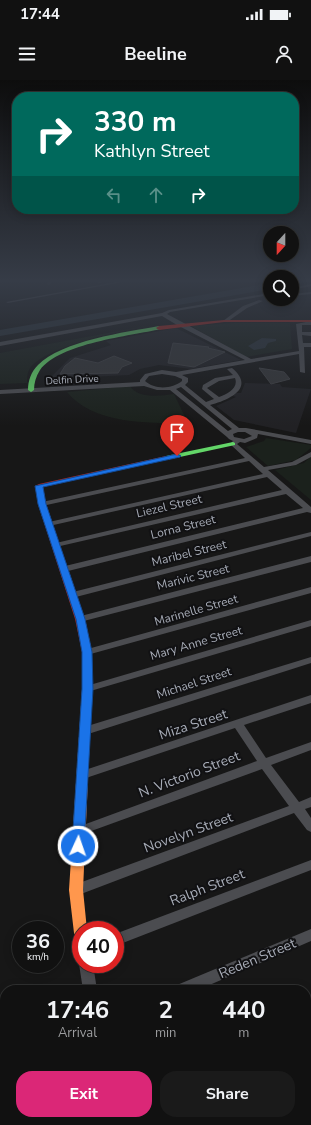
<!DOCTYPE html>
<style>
body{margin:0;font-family:"Nunito Sans",sans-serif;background:#1a1a1a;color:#f1f3f6;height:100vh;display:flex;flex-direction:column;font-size:15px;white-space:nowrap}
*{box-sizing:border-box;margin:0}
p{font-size:13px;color:#9c9d9f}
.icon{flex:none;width:22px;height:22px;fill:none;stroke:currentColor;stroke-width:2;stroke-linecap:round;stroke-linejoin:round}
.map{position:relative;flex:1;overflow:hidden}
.details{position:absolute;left:0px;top:905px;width:311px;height:140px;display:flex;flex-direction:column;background:#111;border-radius:16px 16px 0 0;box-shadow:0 2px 10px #0003,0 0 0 1px #303131}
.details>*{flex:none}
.guide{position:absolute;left:12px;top:12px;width:287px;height:122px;border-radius:16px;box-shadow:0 2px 10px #0003,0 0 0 1px #303131;background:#00695c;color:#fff;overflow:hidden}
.needle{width:26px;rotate:201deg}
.tools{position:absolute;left:263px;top:146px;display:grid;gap:8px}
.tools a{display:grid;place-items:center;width:36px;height:36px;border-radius:50%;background:#111;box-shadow:0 2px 10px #0003,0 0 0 1px #303131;font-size:20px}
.speed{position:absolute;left:12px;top:841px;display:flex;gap:8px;font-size:20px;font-weight:700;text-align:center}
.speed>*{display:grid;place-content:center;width:52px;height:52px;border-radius:50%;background:#111;box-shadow:0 2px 10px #0003,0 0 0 1px #303131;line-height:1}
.speed small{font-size:10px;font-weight:400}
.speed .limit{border:6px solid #d22;background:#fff;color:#111}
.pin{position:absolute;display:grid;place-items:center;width:34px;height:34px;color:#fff;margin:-41px -17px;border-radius:50% 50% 50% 0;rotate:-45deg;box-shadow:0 0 4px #0007}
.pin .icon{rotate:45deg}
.me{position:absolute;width:44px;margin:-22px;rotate:3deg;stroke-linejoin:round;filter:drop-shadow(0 0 3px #0008)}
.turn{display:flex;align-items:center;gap:14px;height:84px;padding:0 16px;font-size:18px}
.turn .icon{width:52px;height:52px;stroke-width:2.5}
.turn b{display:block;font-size:28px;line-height:34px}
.lanes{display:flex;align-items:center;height:38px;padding:0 16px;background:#0003;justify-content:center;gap:20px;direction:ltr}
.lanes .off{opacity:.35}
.eta{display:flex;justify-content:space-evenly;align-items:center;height:68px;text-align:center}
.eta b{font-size:24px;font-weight:700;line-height:28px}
.action{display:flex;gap:8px;margin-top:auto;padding:8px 16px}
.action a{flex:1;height:46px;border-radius:16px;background:#db2777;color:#fff;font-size:16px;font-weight:700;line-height:46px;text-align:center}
.action a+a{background:#1a1a1a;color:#f1f3f6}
.status{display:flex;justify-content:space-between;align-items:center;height:28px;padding:0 20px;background:#111;direction:ltr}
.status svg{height:11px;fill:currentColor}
header{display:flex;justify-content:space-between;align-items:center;height:52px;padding:0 16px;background:#111;font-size:18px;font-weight:700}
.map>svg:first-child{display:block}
.built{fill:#212124}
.green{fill:#1b211c}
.water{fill:#2a3239}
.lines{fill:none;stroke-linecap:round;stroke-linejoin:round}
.river{fill:#2a3239;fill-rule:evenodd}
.building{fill:#343537;stroke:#3f4043}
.street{fill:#4b4c50;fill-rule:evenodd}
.fast{fill:#63d668;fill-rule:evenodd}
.slow{fill:#ff974d;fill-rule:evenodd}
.jam{fill:#b3261e;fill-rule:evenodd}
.route{fill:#1a73e8;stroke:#114b97}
.labels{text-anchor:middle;stroke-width:4;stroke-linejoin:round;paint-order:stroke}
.far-street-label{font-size:10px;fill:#a8adb8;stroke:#111113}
.street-label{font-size:12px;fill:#a8adb8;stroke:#111113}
.near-street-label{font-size:14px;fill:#a8adb8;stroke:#111113}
</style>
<div class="status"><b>17:44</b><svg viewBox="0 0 49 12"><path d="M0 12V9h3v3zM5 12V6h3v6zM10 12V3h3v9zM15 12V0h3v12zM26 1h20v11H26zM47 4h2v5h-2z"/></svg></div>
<header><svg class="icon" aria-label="menu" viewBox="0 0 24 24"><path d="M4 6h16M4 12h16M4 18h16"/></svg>Beeline<svg class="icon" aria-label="person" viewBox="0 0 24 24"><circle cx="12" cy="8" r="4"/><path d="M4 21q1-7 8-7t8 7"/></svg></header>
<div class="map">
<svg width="311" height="1045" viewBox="0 0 311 1045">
<rect width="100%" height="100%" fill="#171717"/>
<g class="built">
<path d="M 176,248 L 241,280 L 191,289 L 159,285 L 140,289 L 129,295 L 49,299 L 70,278 L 111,265 L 106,261 Z"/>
<path d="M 245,303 L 280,304 L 282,307 L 311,309 L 296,353 L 234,340 L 216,326 L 236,317 L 233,316 L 236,313 L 241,313 Z"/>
</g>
<g class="green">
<path d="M 234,243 L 290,243 L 292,269 L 246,277 L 191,246 Z"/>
<path d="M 151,245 C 123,251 48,265 30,288 C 27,293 27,298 27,303 L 0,304 L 0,273 Z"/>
<path d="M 130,306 C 138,319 161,316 174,314 L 188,343 C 149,343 94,345 67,312 Z"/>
<path d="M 266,358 L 311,365 L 311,368 L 296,380 L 268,386 L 246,367 L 264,361 Z"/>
<path d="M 311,376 L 311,420 L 275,390 L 304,383 Z"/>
</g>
<path class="water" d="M 262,258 L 276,259 L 276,261 L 268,263 L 265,268 L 254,270 L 248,266 Z"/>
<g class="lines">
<g class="river">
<path d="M 292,200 L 310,200 L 308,202 L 292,205 Z"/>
<path d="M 270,203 L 270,209 L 0,256 L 0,250 Z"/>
</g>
</g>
<g class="building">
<path d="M 173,263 L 209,267 L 208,268 L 225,272 L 194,287 L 168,283 Z"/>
<path d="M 114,276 L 132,283 L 122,287 L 118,293 L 60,294 L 65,286 L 75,278 L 98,283 Z"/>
<path d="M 259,288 L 284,292 L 290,299 L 271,304 Z"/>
</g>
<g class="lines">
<g class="street">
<path d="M 0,200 L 4,200 L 0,203 Z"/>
<path d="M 49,200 L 53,200 L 49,205 L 47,204 Z"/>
<path d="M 78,200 L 90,200 L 103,202 L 101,203 Z"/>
<path d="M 127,200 L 134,200 L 8,223 L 6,222 Z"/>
<path d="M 311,204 L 311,206 L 292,210 L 292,208 Z"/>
<path d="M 311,212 L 311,214 L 292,216 L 292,214 Z"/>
<path d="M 270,213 L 270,215 L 170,232 L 167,234 L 251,279 L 299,271 L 296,244 L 311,241 L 311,245 L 302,245 L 302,252 L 311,252 L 311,256 L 302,255 L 303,263 L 311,263 L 311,267 L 304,267 L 305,293 L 300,292 L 299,274 L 182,295 L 188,298 L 188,302 L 185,305 L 206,322 L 214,319 L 202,309 L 203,305 L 215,298 L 233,295 L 227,289 L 232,288 C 256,308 229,320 210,325 L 239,348 L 246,348 L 311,360 L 311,364 L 258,354 L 257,358 L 245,363 L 240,362 L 237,364 L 264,387 L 292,382 L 311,372 L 311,377 L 296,385 L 268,390 L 311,427 L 311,433 L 307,432 L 64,492 L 61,491 L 60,489 L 61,487 L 303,428 L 286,414 L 56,467 L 53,467 L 52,465 L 53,463 L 56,463 L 282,410 L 267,397 L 49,446 L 46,446 L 45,444 L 49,442 L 263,394 L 249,381 L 42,426 L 39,426 L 38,424 L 42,422 L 245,378 L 230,364 L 233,361 L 229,359 L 227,357 L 170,310 L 157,310 L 144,306 L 0,314 L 0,310 L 140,302 L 140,300 L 145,294 L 162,290 L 176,292 L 245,280 L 177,245 L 162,236 L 0,266 L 0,262 L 162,233 L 169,230 ZM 162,294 L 175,296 L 182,299 L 182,301 C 172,309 155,310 145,301 L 149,296 ZM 235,298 C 239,308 227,314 219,317 L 207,308 L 219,301 ZM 181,307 L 232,349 L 228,351 L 176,309 ZM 238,352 L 245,352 L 252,356 L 244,359 L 234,357 L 233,354 Z"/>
<path d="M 259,220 L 263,221 L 247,228 L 227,242 L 223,241 L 243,226 Z"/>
<path d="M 311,452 L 311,456 L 72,518 L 68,515 L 69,513 Z"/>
<path d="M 311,476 L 311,482 L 80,542 L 75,539 L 77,537 Z"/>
<path d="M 311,507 L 311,513 L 87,575 L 82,572 L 84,570 Z"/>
<path d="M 311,540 L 311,546 L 87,612 L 83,611 L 82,609 L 83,607 Z"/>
<path d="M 311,577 L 311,583 L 85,655 L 81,654 L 80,651 L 81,648 Z"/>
<path d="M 311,615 L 311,623 L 244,645 L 266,678 L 311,662 L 311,670 L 271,685 L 299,722 L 311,717 L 311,727 L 305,729 L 311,738 L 311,752 L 307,750 L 294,733 L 81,814 L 76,816 L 71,814 L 69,810 L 71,806 L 289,726 L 262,689 L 83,754 L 79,756 L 75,754 L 73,751 L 75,748 L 257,681 L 235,648 L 83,699 L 79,698 L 77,695 L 79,692 Z"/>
<path d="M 311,780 L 311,790 L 115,866 L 115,854 Z"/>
<path d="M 311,849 L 311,861 L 198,910 L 175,910 L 177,905 Z"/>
<path d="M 81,879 L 81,884 L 93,884 L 97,910 L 83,910 L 79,884 Z"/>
<path d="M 311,929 L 311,943 L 306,945 L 306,931 Z"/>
<path d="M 311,1020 L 311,1037 L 306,1039 L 306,1022 Z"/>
<rect x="94" y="1040" width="16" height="5"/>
<path d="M 270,1040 L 294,1040 L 292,1045 L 268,1045 Z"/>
</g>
<g class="fast">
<path d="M 159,246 L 162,248 L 161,249 C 130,256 60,263 40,290 C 36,296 34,303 34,310 L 31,312 L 28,310 C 28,301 31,292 38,285 C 61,261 126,252 159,246 Z"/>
<path d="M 233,362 L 235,363 L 235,365 L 166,380 L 163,378 L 166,376 Z"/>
</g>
<path class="slow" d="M 87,607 L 91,608 L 92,610 L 83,810 L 87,850 L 81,850 L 81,859 L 76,857 L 74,853 L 69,810 L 82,610 L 83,608 Z"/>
<g class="jam">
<path d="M 224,240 L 311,240 L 311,242 L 224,242 L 159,250 L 156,248 L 159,246 Z"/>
<path d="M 166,376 L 169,378 L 168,379 L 43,407 L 46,424 L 85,539 L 92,572 L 92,610 L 91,612 L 83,612 L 82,610 L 82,572 L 75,539 L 38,424 L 35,406 L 39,404 Z"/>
</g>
</g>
<linearGradient id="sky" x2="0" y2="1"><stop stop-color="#0d0d0d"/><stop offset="0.58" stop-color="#363c47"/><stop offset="1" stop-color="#363c47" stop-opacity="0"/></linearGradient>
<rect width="311" height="346" fill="url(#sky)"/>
<path class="route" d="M 177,374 L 181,376 L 180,377 L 43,407 L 46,424 L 85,539 L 92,572 L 93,609 L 84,766 L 82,770 L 78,771 L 74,770 L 72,766 L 82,609 L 82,572 L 76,539 L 38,424 L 35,406 Z"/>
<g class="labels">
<g class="far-street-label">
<text transform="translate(72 299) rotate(-3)" y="4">Delfin Drive</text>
</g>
<g class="street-label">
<text transform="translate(169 426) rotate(-13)" y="4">Liezel Street</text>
<text transform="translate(183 447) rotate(-14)" y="4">Lorna Street</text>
<text transform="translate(189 473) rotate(-14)" y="4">Maribel Street</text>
<text transform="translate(193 497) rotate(-14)" y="4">Marivic Street</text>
<text transform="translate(196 530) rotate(-16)" y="4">Marinelle Street</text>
<text transform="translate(196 563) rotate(-16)" y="4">Mary Anne Street</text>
<text transform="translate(194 603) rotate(-18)" y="4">Michael Street</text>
</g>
<g class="near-street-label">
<text transform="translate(193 644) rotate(-18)" y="5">Miza Street</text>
<text transform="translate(189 694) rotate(-21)" y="5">N. Victorio Street</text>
<text transform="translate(188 752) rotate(-20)" y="5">Novelyn Street</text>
<text transform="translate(207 807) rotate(-21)" y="5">Ralph Street</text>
<text transform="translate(257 878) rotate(-23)" y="5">Reden Street</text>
</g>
</g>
</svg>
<div class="tools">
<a><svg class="needle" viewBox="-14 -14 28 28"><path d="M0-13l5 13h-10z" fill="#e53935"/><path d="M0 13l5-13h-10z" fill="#9c9d9f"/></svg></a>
<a><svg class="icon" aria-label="search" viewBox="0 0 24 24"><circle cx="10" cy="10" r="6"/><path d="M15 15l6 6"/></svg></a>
</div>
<div class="speed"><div>36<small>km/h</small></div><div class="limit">40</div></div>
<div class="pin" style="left:177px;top:376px;background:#d93025"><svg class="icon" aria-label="arrive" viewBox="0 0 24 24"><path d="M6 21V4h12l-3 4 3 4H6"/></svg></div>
<svg class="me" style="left:78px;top:766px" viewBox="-20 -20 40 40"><circle r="17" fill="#1a73e8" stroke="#fff" stroke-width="3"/><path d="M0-11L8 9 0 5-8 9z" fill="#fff"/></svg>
<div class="guide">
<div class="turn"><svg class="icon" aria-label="right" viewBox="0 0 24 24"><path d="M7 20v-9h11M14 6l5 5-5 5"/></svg><div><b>330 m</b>Kathlyn Street</div></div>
<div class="lanes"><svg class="icon off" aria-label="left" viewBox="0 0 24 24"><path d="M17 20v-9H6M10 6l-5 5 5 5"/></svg><svg class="icon off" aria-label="ahead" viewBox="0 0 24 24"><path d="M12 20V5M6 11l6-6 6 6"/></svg><svg class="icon" aria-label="right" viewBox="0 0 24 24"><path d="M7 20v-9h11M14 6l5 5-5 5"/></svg></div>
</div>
<section class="details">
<div class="eta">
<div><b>17:46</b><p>Arrival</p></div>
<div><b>2</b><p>min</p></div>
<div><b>440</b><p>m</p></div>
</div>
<div class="action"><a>Exit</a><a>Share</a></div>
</section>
</div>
